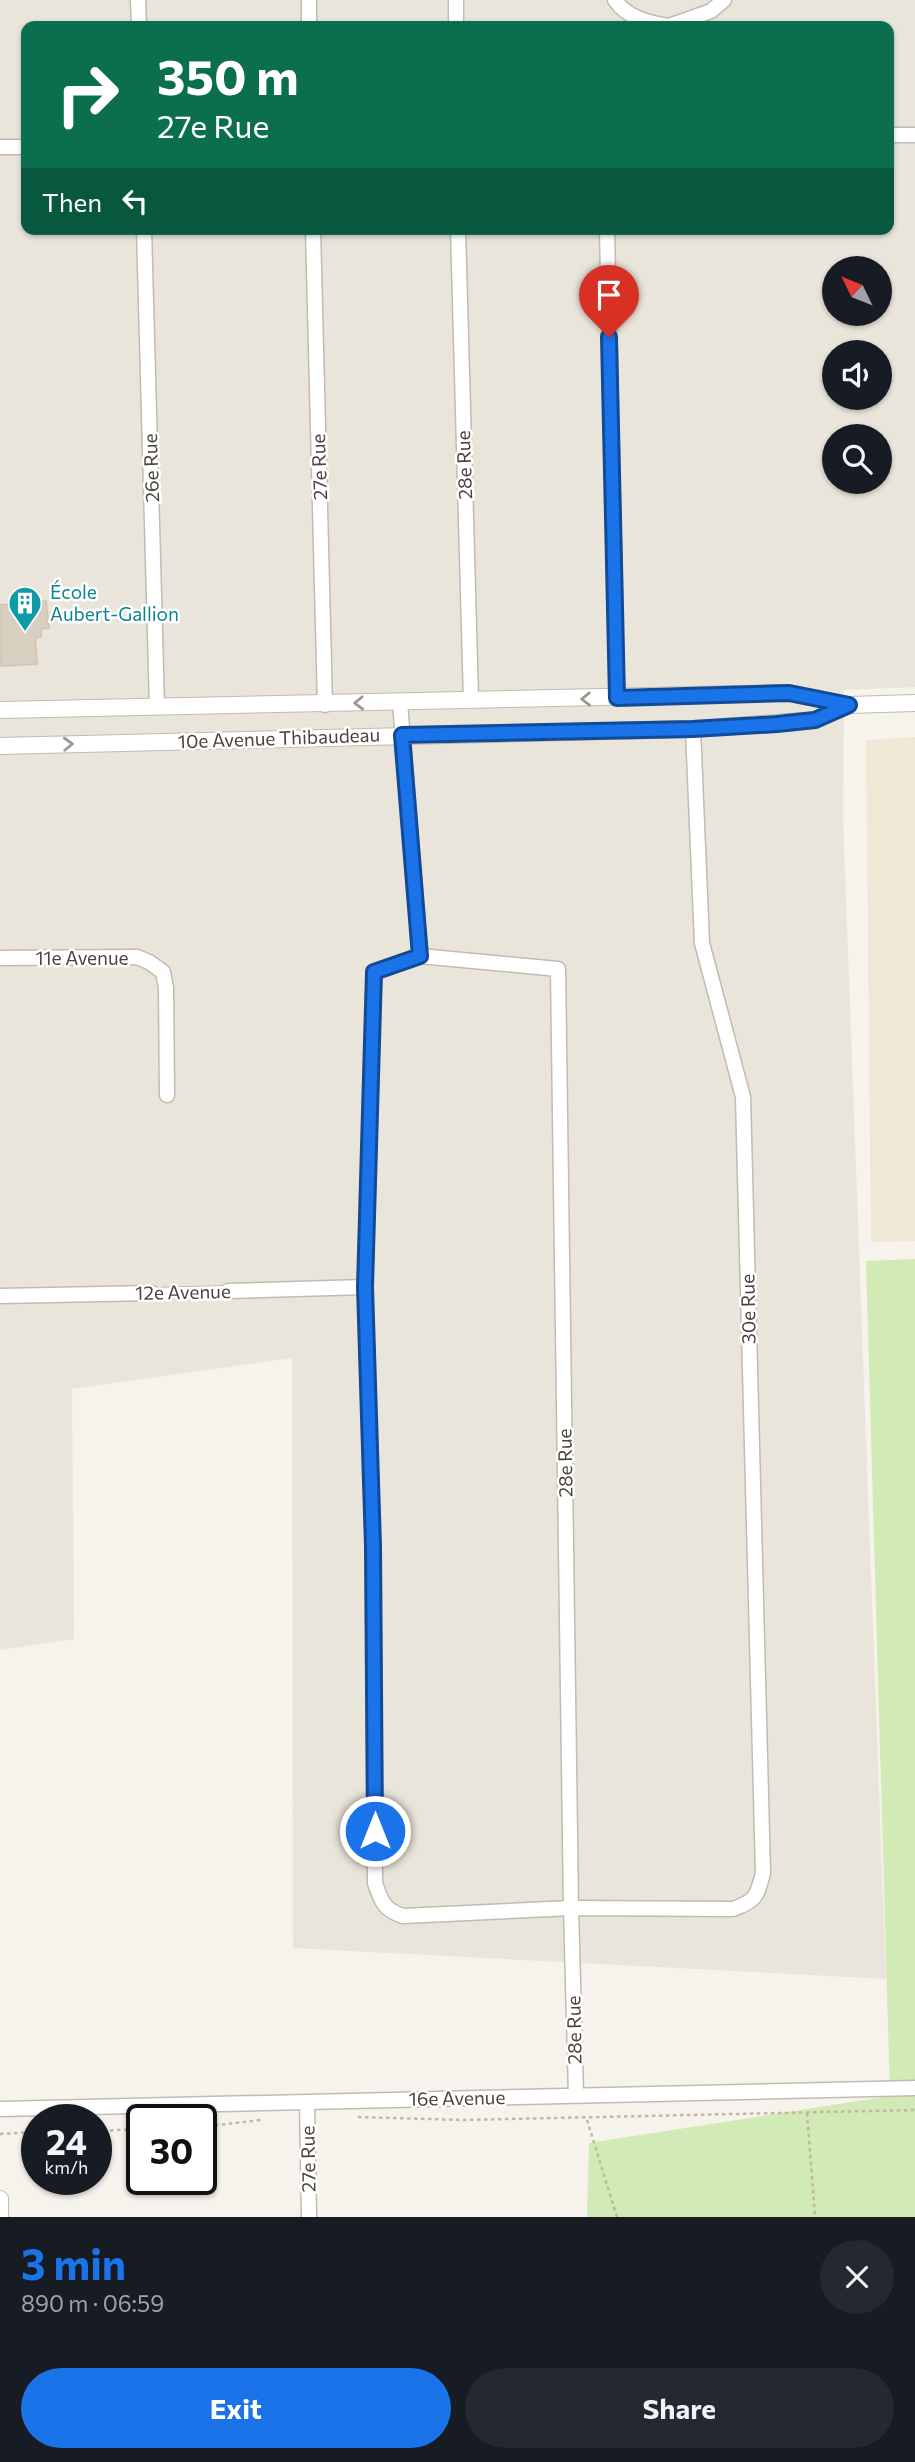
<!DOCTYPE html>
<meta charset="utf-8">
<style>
body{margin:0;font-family:Commissioner,sans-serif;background:#242831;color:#f1f3f6;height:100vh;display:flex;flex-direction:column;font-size:26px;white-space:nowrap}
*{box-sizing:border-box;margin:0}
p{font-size:23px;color:#9ea1a6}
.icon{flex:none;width:38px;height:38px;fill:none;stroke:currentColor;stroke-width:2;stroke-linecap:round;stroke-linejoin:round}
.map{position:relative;height:2217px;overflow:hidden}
.side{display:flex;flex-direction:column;background:#171b24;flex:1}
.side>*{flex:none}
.guide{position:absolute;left:21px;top:21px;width:873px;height:214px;border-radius:14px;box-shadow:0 2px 5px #0004;background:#0b6e4f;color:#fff;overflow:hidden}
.needle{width:46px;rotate:313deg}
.controls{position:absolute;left:822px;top:256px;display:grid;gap:14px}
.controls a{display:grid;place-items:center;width:70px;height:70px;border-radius:50%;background:#171b24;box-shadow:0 2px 5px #0004;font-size:35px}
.speed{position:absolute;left:21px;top:2104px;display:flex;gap:14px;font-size:35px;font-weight:700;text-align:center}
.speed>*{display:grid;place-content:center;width:91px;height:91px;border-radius:50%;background:#171b24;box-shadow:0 2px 5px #0004;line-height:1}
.speed small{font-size:18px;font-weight:400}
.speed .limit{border:4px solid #111;border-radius:10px;background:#fff;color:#111}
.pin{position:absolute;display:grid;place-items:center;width:60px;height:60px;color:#fff;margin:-72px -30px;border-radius:50% 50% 50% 0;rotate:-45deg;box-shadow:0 0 7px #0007}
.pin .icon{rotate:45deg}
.me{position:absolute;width:77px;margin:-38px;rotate:0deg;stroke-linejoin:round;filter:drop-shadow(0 0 5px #0008)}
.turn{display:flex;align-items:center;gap:24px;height:147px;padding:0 21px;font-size:32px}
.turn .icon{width:91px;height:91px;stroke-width:2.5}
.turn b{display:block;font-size:49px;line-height:60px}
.then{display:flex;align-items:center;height:66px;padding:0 21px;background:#0003;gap:14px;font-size:26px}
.round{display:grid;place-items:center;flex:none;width:74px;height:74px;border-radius:37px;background:#242831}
.overview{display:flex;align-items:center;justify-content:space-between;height:119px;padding:0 21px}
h1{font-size:42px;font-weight:700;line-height:52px;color:#1a73e8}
.action{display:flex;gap:14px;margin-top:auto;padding:14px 21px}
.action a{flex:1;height:80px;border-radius:42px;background:#1a73e8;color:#fff;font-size:28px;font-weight:700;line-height:80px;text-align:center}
.action a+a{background:#242831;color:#f1f3f6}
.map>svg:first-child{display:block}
.residential{fill:#eae5da;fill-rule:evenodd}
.education{fill:#efe8d6}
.green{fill:#d2eab5}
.building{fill:#d8cfc1;stroke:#d3c7b4;stroke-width:2}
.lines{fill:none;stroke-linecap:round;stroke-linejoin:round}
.pedestrian-casing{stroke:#c2bbae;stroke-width:12}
.minor-casing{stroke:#c2bbae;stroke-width:17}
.tertiary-casing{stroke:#c2bbae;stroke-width:18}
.path{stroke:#c4b79f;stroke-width:2.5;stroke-dasharray:3.5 3.5;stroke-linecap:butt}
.pedestrian{stroke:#fff;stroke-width:10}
.minor{stroke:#fff;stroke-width:14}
.tertiary{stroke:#fff;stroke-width:16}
.oneway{stroke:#9c9892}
.route-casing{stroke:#114b97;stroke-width:18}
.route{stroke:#1a73e8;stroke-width:12}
.labels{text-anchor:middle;stroke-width:5;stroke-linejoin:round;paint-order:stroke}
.street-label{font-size:19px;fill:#4b4439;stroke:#fff}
.culture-label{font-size:19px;fill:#0d838f;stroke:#fff;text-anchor:start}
</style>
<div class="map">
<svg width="915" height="2217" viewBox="0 0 915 2217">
<rect width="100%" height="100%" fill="#f6f3ec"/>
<path class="residential" d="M 0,0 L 915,0 L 915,687 L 844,690 L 843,817 L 886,1979 L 293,1948 L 292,1358 L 72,1389 L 74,1639 L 0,1650 ZM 26,26 L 889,26 L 889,229 L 26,229 ZM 835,268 L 880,268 L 880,313 L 835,313 ZM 835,352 L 880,352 L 880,397 L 835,397 ZM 835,436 L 880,436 L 880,481 L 835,481 Z"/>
<path class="education" d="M 915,737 L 915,1241 L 871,1242 L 866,740 Z"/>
<path class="green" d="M 915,1259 L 915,2217 L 587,2217 L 589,2143 L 890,2096 L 866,1261 Z"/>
<path class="building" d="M 46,601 L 49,628 L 41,629 L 41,637 L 35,638 L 37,664 L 1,666 L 0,605 Z"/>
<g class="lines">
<defs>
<path id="pedestrian" d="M 152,1293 L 228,1291"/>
<g id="minor">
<path d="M 138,0 L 139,26"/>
<path d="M 309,0 L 309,26"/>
<path d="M 615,0 C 627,18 650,23 669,26"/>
<path d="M 456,26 L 456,0"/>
<path d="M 669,26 L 711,11 L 724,0"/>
<path d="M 889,135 L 915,135"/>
<path d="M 0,147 L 26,147"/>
<path d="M 144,229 L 157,707"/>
<path d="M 313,229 L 325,705"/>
<path d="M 458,229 L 471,700"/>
<path d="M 607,229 L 617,698"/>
<path d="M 400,702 L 420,956 L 374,972 L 365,1287 L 373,1546 L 375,1883 C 381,1901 384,1910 403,1916 L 571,1908 L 733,1909 C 756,1901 757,1896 763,1873 L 743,1097 L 702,943 L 693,729"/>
<path d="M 420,956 L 558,969 L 571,1908 L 576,2095"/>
<path d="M 0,958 L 137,957 L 149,962 L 163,972 L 166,988 L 167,1095"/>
<path d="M 228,1291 L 365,1287"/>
<path d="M 0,1296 L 152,1293"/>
<path d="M 307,2102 L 309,2217"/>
<path d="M 0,2109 L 915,2088"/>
</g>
<g id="tertiary">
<path d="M 0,710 L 789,693 L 849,705 L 915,703"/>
<path d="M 0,746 L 693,729 L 815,720 L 849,705"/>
<path d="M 0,2199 L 0,2217"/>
</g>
</defs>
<use href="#pedestrian" class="pedestrian-casing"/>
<use href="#minor" class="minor-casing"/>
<use href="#tertiary" class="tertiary-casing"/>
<g class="path">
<path d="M 807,2113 L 815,2217"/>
<path d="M 358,2117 L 463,2120 L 915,2110"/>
<path d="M 587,2120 L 617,2217"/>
<path d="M 201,2127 L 261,2120"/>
<path d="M 96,2131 L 142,2129"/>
<path d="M 0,2134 L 37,2132"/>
</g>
<use href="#pedestrian" class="pedestrian"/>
<use href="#minor" class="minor"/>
<use href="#tertiary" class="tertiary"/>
</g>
<defs><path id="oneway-chevron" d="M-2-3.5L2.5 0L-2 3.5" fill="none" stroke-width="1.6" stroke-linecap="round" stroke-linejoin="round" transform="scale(1.75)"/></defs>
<g class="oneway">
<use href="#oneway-chevron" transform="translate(586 699) rotate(179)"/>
<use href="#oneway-chevron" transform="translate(359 703) rotate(178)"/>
<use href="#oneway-chevron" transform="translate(68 744) rotate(-2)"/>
</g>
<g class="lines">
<defs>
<path id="route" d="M 375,1831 L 373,1546 L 365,1287 L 374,972 L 420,956 L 402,735 L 693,729 L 777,724 L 815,720 L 849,705 L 789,693 L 617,698 L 609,337"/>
</defs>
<use href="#route" class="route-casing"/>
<use href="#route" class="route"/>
</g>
<defs>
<symbol id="building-pin" viewBox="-11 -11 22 30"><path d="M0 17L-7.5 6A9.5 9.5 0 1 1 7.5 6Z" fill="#0f9aa8" stroke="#fff"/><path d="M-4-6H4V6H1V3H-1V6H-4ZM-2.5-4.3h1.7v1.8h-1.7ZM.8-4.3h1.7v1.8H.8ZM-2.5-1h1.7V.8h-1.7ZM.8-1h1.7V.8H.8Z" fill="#fff"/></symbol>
</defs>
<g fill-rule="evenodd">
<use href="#building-pin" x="6" y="584" width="38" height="52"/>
</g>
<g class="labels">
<g class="street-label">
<text transform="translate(464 465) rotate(-92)" y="7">28e Rue</text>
<text transform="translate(319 467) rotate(-92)" y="7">27e Rue</text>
<text transform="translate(151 468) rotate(-92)" y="7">26e Rue</text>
<text transform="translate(279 738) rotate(-2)" y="7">10e Avenue Thibaudeau</text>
<text x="82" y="965">11e Avenue</text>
<text transform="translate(183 1292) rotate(-1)" y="7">12e Avenue</text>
<text transform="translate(748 1309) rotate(-91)" y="7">30e Rue</text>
<text transform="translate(565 1463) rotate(-91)" y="7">28e Rue</text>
<text transform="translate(574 2030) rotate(-91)" y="7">28e Rue</text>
<text transform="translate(457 2098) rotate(-1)" y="7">16e Avenue</text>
<text transform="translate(308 2159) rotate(-91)" y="7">27e Rue</text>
</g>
<g class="culture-label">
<text x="50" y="599">École<tspan x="50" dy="22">Aubert-Gallion</tspan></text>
</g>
</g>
</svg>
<div class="controls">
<a><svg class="needle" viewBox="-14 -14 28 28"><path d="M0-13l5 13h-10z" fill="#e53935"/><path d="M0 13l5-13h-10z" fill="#9ea1a6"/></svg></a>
<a><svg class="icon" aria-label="sound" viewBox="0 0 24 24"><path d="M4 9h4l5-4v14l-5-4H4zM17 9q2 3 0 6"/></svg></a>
<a><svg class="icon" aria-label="search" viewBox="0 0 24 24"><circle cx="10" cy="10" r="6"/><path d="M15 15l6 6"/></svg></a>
</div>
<div class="speed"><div>24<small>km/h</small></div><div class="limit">30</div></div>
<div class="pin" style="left:609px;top:337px;background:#d93025"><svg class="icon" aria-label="arrive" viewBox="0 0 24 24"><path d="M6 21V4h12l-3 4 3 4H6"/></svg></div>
<svg class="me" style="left:375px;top:1831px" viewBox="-20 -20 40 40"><circle r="17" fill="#1a73e8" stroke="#fff" stroke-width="3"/><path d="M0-11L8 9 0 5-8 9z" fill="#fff"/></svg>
<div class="guide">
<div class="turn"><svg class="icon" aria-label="right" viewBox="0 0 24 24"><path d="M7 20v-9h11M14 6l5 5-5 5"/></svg><div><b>350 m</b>27e Rue</div></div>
<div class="then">Then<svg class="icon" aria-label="left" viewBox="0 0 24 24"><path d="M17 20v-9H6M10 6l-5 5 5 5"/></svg></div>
</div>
</div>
<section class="side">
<div class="overview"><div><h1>3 min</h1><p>890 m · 06:59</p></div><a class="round"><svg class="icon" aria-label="close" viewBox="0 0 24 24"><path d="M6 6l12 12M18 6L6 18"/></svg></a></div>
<div class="action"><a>Exit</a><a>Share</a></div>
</section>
